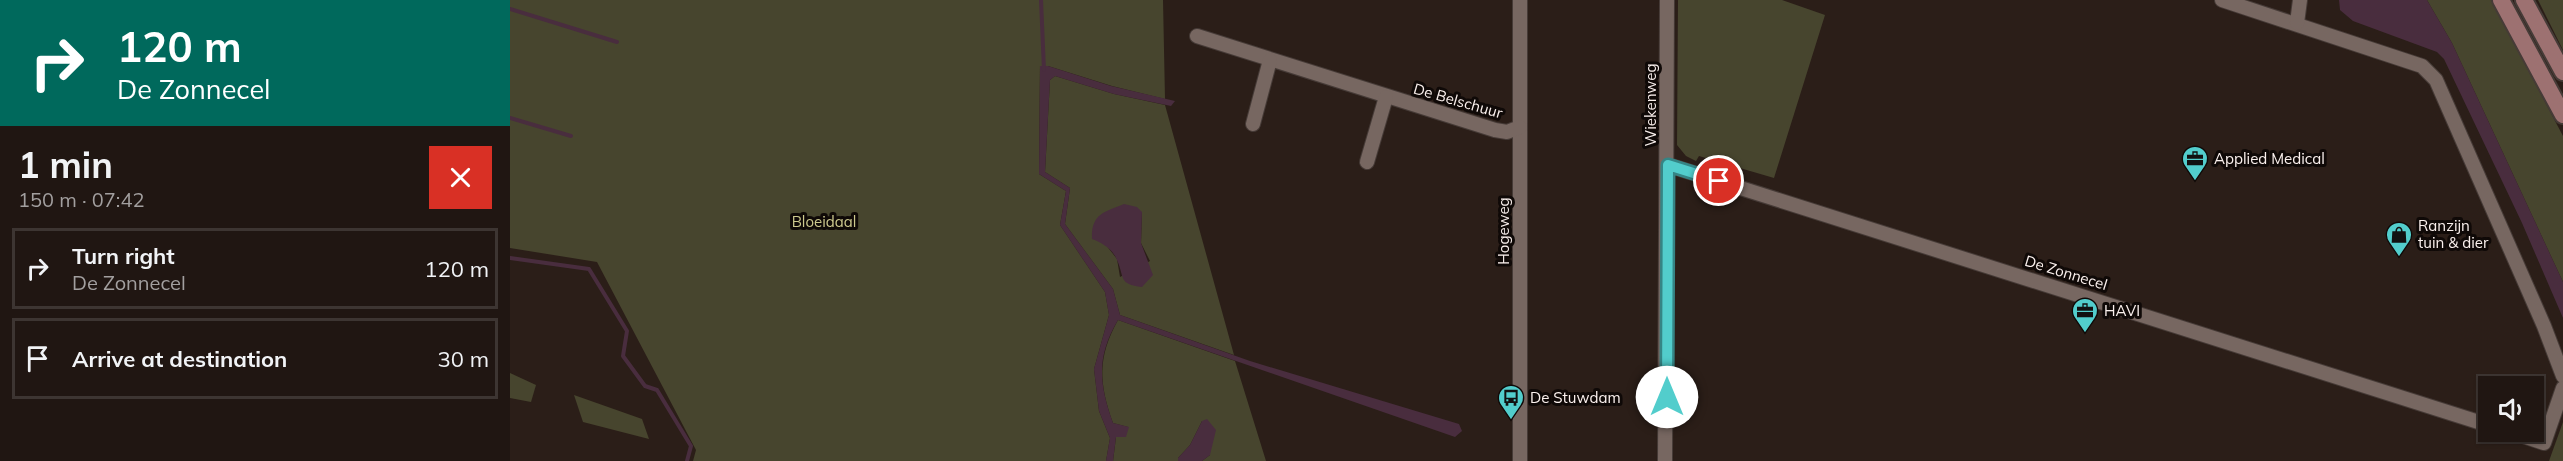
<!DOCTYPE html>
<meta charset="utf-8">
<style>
body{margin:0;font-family:Mulish,sans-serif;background:#281f1b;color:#f1f3f6;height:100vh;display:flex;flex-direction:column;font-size:22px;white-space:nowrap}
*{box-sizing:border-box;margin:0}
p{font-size:20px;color:#a29f9f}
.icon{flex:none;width:33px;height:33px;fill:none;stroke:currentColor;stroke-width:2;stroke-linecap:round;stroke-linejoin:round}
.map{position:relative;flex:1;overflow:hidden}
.side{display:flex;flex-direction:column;background:#201612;width:510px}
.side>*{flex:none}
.hud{background:#00695c;color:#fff;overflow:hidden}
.controls{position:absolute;left:1968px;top:376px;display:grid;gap:12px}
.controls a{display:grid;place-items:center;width:66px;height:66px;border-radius:0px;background:#201612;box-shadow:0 2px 4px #0004,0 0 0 2px #3d3532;font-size:30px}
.pin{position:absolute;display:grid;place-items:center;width:51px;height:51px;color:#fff;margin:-26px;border:3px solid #fff;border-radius:50%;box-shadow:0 2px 6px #0007}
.me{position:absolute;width:66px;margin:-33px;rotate:0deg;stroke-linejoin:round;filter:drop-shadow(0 0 4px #0008)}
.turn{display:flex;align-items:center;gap:21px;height:126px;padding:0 18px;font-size:27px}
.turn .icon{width:78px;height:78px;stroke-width:2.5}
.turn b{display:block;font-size:42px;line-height:51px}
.round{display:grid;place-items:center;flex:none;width:63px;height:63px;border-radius:0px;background:#281f1b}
.head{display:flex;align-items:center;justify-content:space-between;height:102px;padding:0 18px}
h1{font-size:36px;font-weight:700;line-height:45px}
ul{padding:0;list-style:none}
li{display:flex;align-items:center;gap:18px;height:81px;margin:0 12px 9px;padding:0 6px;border:3px solid #3d3532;border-radius:0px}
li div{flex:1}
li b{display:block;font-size:22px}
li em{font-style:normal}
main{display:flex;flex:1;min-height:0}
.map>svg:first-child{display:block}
.green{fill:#47452e;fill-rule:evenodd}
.water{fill:#492d3e}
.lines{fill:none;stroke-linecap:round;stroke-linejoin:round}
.stream{stroke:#492d3e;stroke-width:4}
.minor-casing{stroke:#463b37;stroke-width:16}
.secondary-casing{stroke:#463b37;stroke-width:20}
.minor{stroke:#776761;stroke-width:14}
.secondary{stroke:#9d7171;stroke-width:16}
.route-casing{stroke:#358585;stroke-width:15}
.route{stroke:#52cdcc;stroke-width:10}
.labels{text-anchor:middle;stroke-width:6;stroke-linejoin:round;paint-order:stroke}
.street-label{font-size:15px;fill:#fbf1ee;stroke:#0f0907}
.poi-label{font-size:15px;fill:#fbf1ee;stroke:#0f0907;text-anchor:start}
.park-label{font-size:15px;fill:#cdc98e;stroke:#0f0907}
</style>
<main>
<section class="side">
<div class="hud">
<div class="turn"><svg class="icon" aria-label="right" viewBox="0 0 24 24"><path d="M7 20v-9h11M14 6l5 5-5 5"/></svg><div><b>120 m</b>De Zonnecel</div></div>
</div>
<div class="head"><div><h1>1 min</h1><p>150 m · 07:42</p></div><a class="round" style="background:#d93025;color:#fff"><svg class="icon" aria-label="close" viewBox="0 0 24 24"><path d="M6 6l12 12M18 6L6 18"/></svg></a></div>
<ul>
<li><svg class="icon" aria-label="right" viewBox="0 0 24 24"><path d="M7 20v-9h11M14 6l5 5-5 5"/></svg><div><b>Turn right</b><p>De Zonnecel</p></div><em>120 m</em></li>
<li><svg class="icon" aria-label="arrive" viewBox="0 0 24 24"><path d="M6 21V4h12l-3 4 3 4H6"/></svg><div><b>Arrive at destination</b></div><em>30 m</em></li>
</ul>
</section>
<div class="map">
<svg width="2053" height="461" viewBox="0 0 2053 461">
<rect width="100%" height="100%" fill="#2b1e18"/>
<g class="green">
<path d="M 0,0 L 653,0 L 655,99 L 602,86 L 538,66 L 530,66 L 529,174 L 556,191 L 550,225 L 595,292 L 599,315 L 584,369 L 589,411 L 600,438 L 596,461 L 183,461 L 186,450 L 87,262 L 0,248 Z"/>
<path d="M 1168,0 L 1272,0 L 1315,15 L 1264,178 L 1189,156 L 1186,161 L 1176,156 L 1167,145 Z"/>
<path d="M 1917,0 L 1981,0 L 2053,136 L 2053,282 L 1942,43 Z"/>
<path d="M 2028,0 L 2053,0 L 2053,50 Z"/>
<path d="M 545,76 L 604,94 L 655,105 L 724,355 L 610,315 L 603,289 L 555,224 L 560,188 L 535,172 L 540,80 ZM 632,212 L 631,243 L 640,261 L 610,277 L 607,259 L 596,245 Z"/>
<path d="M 608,320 L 725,361 L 756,461 L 692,461 L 700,455 L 692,421 L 680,445 L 668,458 L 668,461 L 603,461 L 606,437 L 618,427 L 603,423 C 589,383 587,358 608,320 Z"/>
<path d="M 0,373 L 26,385 L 21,402 L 0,398 Z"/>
<path d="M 64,395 L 132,419 L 139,439 L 73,422 Z"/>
<path d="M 2053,422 L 2053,461 L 2039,461 Z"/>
</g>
<g class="water">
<path d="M 1829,0 L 1917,0 L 1942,43 L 2053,282 L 2053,318 L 2012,223 L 1934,59 L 1927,52 L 1843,21 L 1830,10 Z"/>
<path d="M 530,66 L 538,66 L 601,86 L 665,101 L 661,106 L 604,94 L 545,76 L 540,80 L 535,172 L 560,188 L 555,224 L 603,289 L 610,315 L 740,361 L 949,424 L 952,431 L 945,437 L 608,320 C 586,357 589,384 603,423 L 619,427 L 616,437 L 606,437 L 603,461 L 596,461 L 600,438 L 589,411 L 584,369 L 599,315 L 595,292 L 550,225 L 556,191 L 529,174 Z"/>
<path d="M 614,204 L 627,207 L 632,212 L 631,243 L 643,275 L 632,287 C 608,284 615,278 607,260 C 602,248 592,243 582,239 C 581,214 594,212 614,204 Z"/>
<path d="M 697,419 L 706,430 L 700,455 L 692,461 L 668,461 L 668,458 L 680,445 L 692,421 Z"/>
</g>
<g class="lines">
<g class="stream">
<path d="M 531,0 L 534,70"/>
<path d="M 0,9 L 107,42"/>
<path d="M 0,118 L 61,136"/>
<path d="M 0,258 L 79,269 L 117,331 L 113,356 L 135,386 L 147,390 L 181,446 L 177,461"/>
</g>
<defs>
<g id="minor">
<path d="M 1010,0 L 1010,461"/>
<path d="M 1712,0 L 1912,66 L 1926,80 L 2034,326 L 2053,376"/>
<path d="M 1787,23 L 1790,0"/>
<path d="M 687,36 L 985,130 L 997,132 L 1010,127"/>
<path d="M 743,124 L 760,60"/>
<path d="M 857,162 L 876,97"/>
<path d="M 1158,165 L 1978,425"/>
<path d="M 2001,432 L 2034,443 L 2053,388"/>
<path d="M 1155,461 L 1157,0"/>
</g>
<g id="secondary">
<path d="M 1991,0 L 2053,115"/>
<path d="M 2014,0 L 2053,72"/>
</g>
</defs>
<use href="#minor" class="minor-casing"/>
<use href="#secondary" class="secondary-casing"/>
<use href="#minor" class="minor"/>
<use href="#secondary" class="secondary"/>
</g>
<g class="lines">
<defs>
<path id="route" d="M 1157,397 L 1158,165 L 1209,181"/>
</defs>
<use href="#route" class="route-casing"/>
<use href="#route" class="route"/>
</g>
<defs>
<symbol id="office-pin" viewBox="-11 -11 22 30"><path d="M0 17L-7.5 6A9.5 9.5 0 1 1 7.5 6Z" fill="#52cdcc" stroke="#0f0907"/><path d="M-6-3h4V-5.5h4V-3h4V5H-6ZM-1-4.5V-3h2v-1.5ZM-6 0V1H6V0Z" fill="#111"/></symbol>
<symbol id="shop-pin" viewBox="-11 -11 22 30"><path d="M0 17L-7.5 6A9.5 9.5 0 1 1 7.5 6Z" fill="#52cdcc" stroke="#0f0907"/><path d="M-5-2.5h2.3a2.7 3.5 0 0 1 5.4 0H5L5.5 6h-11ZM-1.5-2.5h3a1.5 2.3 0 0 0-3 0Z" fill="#111"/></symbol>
<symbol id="bus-pin" viewBox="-11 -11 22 30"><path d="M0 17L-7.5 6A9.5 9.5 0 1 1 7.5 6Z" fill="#52cdcc" stroke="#0f0907"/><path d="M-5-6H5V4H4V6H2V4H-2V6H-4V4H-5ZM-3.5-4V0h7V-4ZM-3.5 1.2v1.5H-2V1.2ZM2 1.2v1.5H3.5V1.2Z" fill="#111"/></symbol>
</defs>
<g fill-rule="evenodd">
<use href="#office-pin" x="1670" y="144" width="30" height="40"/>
<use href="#shop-pin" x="1874" y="220" width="30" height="40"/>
<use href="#office-pin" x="1560" y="296" width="30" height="40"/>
<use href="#bus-pin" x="986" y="383" width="30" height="40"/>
</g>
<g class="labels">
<g class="street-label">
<text transform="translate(948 101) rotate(16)" y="5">De Belschuur</text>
<text transform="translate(1141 105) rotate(-90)" y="5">Wiekenweg</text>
<text transform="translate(994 231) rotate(-90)" y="5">Hogeweg</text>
<text transform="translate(1556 273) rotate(17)" y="5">De Zonnecel</text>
</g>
<g class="poi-label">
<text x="1704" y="164">Applied Medical</text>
<text x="1908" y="231">Ranzijn<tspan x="1908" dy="17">tuin &amp; dier</tspan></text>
<text x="1594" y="316">HAVI</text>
<text x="1020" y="403">De Stuwdam</text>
</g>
<g class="park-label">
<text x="314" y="227">Bloeidaal</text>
</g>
</g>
</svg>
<div class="controls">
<a><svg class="icon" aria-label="sound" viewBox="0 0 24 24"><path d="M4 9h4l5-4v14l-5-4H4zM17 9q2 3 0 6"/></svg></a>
</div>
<div class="pin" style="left:1209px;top:181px;background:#d93025"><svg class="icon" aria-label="arrive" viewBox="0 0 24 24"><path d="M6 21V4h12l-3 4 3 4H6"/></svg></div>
<svg class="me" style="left:1157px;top:397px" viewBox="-20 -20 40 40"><circle r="19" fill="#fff"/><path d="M0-13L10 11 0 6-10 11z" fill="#52cdcc"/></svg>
</div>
</main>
